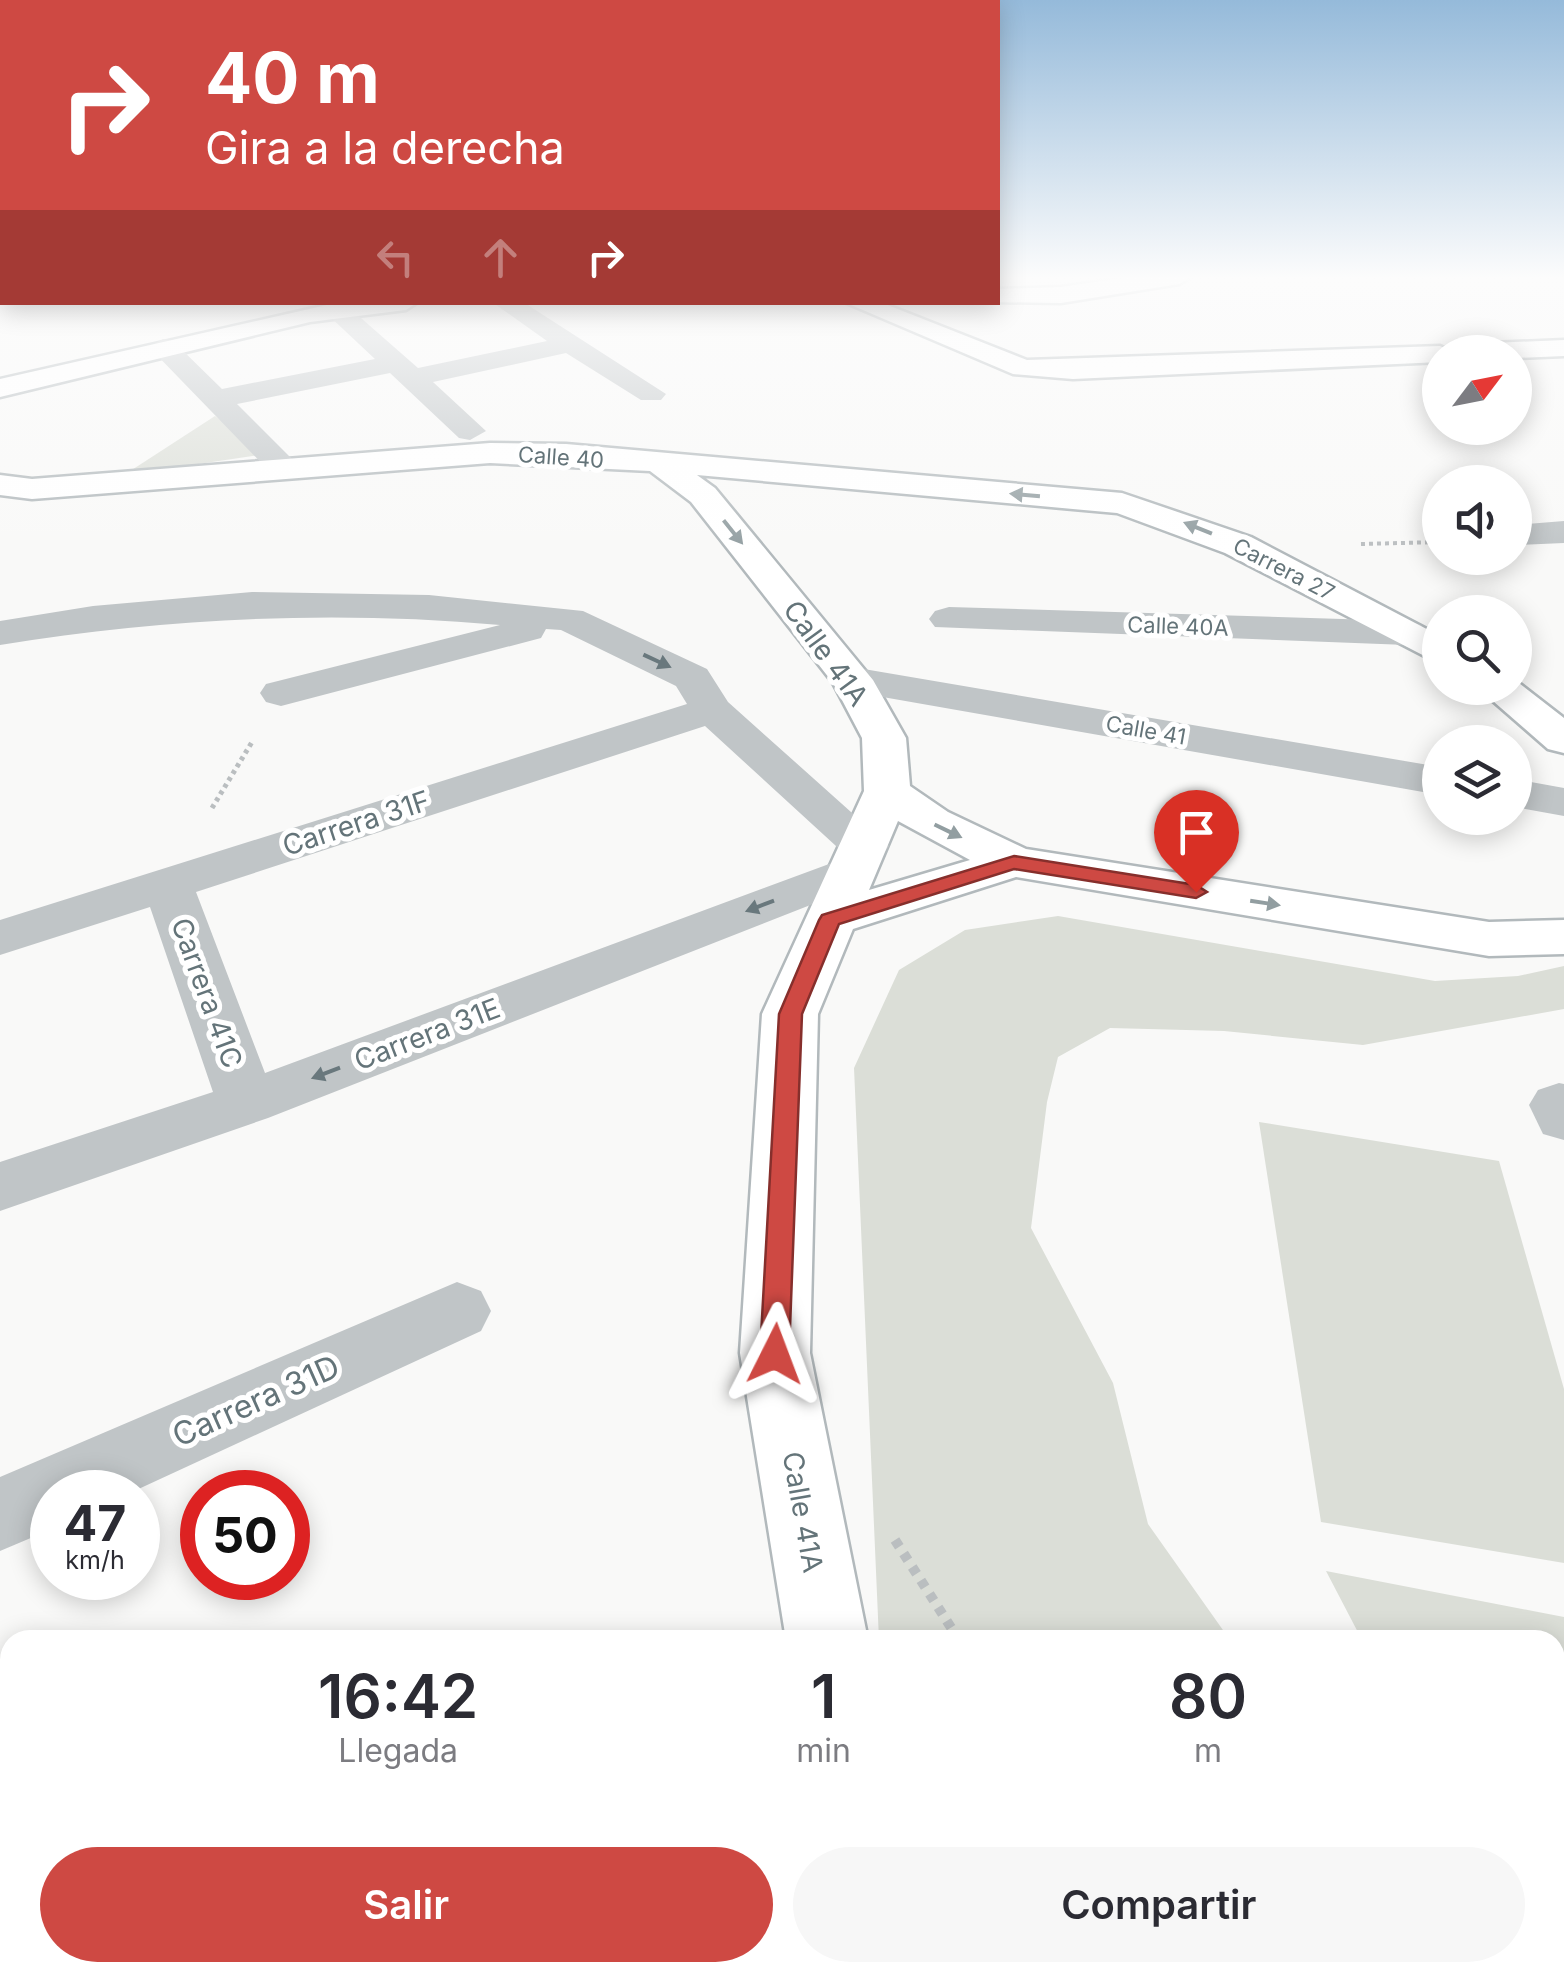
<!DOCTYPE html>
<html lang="es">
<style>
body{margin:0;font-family:Inter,sans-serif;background:#f7f7f7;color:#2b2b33;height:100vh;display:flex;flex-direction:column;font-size:38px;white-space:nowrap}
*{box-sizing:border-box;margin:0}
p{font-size:32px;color:#7c7c81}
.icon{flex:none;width:55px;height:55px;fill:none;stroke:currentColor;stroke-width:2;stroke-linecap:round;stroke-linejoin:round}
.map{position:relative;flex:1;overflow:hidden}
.sheet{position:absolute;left:0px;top:1630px;width:1565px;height:352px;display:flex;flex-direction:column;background:#fff;border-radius:30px 30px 0 0;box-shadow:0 5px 25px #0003}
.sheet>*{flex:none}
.banner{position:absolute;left:0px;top:0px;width:1000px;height:305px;box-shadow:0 5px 25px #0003;background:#ce4943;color:#fff;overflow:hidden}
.needle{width:65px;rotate:58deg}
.tools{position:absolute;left:1422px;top:335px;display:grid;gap:20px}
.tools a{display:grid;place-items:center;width:110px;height:110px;border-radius:50%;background:#fff;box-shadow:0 5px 25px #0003;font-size:50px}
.speed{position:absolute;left:30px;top:1470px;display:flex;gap:20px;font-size:50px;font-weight:700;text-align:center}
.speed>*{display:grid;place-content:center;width:130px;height:130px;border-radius:50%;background:#fff;box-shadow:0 5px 25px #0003;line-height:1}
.speed small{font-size:25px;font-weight:400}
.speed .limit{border:15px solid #d22;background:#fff;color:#111}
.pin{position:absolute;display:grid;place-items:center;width:85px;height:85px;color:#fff;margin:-102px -42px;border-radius:50% 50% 50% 0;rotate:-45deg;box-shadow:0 0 10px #0007}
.pin .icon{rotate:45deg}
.me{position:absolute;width:110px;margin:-55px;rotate:3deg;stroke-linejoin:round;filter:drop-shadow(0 0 8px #0008)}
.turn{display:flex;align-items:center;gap:35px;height:210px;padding:0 40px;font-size:45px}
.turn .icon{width:130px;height:130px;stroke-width:2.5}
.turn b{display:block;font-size:70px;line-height:85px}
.lanes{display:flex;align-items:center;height:95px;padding:0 40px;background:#0003;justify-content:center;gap:50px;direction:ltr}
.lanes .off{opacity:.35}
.eta{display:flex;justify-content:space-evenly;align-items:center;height:170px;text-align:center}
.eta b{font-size:60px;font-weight:600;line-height:70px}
.primary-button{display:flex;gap:20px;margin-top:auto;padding:20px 40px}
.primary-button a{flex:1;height:115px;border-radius:60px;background:#ce4943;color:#fff;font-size:40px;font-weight:600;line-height:115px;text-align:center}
.primary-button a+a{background:#f7f7f7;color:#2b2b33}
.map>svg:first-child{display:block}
.green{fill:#dbded7}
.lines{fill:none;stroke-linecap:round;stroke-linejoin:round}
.secondary-casing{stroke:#b2b9bc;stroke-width:5}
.path-far2{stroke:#babec0;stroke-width:4;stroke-dasharray:4 4;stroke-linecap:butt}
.path-far1{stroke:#babec0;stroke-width:5;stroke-dasharray:4 4;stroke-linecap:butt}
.path{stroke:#babec0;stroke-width:10;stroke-dasharray:8 8;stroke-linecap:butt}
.street{fill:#c0c5c7;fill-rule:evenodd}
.secondary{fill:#fff;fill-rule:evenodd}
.oneway{fill:#929ea1}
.oneway2{fill:#69787d}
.route{fill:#ce4943;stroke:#862f2c;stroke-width:2.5}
.labels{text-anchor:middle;stroke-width:10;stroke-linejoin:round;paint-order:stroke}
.far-street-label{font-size:22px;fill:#647479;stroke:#fff}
.street-label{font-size:28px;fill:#647479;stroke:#fff}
.near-street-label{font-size:32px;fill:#647479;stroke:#fff}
</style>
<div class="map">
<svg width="1564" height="1981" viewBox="0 0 1564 1981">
<rect width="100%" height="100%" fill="#f9f9f8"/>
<g class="green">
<path d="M 215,416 L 266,454 L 124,475 Z"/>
<path d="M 1058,916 L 1435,981 L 1518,976 L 1564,966 L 1564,1009 L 1363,1045 L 1224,1031 L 1110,1028 L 1058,1057 L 1047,1102 L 1031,1228 L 1113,1383 L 1148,1524 L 1230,1640 L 879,1640 L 854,1068 L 899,970 L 965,930 Z"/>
<path d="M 1259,1122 L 1499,1161 L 1564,1389 L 1564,1563 L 1321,1522 Z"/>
<path d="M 1326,1571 L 1564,1617 L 1564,1981 L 1541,1981 L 1536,1973 L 1555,1972 L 1555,1640 L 1362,1640 Z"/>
<path d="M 1416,1972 L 1420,1981 L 1008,1981 L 1007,1973 Z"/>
</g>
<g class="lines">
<defs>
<g id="secondary">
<path d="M 1128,277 L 1191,277 L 1179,284 L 1061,303 L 990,302 L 998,302 L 998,289 L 1061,287 Z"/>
<path d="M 340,302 L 418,302 L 406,310 L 310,322 L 0,397 L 0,379 Z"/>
<path d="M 844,302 L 880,302 L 1027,360 L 1440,346 L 1453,352 L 1440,352 L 1440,362 L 1073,379 L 1013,374 Z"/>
<path d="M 1564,340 L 1564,356 L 1515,358 L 1515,352 L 1454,352 L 1468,344 Z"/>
<path d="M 490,443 L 566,444 L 1122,493 L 1251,537 L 1440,636 L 1440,664 L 1225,553 L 1117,513 L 697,475 L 715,488 L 873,680 L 906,738 L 910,786 L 948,812 L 1026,849 L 1489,922 L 1564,920 L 1564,954 L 1489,956 L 1016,877 L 853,929 L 818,1014 L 810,1353 L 868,1640 L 786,1640 L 740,1353 L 762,1014 L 864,791 L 862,738 L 833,683 L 691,502 L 650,471 L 490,463 L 32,499 L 0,495 L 0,475 L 32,479 ZM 898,821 L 970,860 L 869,890 Z"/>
<path d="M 1515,680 L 1564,718 L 1564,753 L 1548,749 L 1478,688 L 1515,688 Z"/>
<path d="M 858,1972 L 955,1972 L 957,1981 L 859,1981 Z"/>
</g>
</defs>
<use href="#secondary" class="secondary-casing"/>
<path class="path-far2" d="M 1361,544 L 1440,542"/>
<path class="path-far1" d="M 212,808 L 252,742"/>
<g class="path">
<path d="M 895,1540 L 959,1640"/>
<path d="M 1161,1972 L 1166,1981"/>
</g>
<g class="street">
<path d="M 492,302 L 523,302 L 666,394 L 661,400 L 641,400 L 566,353 L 433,382 L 486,431 L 470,440 L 459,438 L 390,373 L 237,404 L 302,469 L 286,479 L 274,476 L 149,347 L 163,339 L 173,341 L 222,389 L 375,359 L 327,314 L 323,309 L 331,302 L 345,304 L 418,368 L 547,341 Z"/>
<path d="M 1564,521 L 1564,543 L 1515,545 L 1515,525 Z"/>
<path d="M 252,592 L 429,595 L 583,611 L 707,669 L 728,702 L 889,846 L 882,856 L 868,860 L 876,871 L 869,882 L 268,1118 L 0,1211 L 0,1162 L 213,1092 L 150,907 L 0,955 L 0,920 L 687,704 L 676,686 L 561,630 L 546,629 L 541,638 L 281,706 L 266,702 L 260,693 L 266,684 L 500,625 C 332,610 167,618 0,645 L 0,621 L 93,606 ZM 705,726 L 848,857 L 265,1073 L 196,892 Z"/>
<path d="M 949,607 L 1407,621 L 1421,625 L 1427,633 L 1421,641 L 1407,645 L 935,627 L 929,619 L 935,611 Z"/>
<path d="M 852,667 L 1440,767 L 1440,795 L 837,689 L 831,680 L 837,671 Z"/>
<path d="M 1515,779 L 1564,788 L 1564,816 L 1515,807 Z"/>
<path d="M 1559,1083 L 1564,1084 L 1564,1140 L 1543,1134 L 1529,1105 L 1538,1090 Z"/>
<path d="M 457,1282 L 481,1291 L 491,1311 L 481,1331 L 132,1492 L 52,1492 L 52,1529 L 0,1551 L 0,1477 Z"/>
<path d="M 89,1972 L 198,1972 L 195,1981 L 85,1981 Z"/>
</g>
<use href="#secondary" class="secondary"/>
</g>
<defs><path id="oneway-solid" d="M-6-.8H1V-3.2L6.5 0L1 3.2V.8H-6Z" transform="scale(2.5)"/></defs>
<g class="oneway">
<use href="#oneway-solid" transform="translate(1025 495) rotate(-175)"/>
<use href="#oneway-solid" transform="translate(1198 528) rotate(-158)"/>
<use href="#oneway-solid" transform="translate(733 532) rotate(51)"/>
<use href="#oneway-solid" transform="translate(948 831) rotate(26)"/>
<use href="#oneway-solid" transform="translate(1265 903) rotate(9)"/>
</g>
<g class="oneway2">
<use href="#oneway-solid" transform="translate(657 661) rotate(25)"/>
<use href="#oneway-solid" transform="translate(760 906) rotate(159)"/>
<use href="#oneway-solid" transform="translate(326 1073) rotate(159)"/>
</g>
<linearGradient id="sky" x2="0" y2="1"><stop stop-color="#95bada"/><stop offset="0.5" stop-color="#fcfcfc"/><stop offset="1" stop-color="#fcfcfc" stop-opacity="0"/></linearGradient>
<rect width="1564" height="555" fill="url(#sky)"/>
<path class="route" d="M 1014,856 L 1196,885 L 1207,892 L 1196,898 L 1014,869 L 839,924 L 802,1014 L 789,1354 L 785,1362 L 775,1366 L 764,1362 L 760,1354 L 779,1014 L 819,920 L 822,915 Z"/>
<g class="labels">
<g class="far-street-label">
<text transform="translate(561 457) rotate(4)" y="8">Calle 40</text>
<text transform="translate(1284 569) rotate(27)" y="8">Carrera 27</text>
<text transform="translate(1178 626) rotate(2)" y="8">Calle 40A</text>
<text transform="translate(1146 730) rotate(10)" y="8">Calle 41</text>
</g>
<g class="street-label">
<text transform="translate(826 653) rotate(54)" y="10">Calle 41A</text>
<text transform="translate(356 823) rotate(-18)" y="10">Carrera 31F</text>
<text transform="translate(207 993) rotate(70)" y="10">Carrera 41C</text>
<text transform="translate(427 1034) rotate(-21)" y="10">Carrera 31E</text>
<text transform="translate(803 1512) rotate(80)" y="10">Calle 41A</text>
</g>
<g class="near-street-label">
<text transform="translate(256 1401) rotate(-24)" y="11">Carrera 31D</text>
</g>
</g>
</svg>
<div class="tools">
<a><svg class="needle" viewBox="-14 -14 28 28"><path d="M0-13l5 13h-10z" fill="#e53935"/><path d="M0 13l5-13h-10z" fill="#7c7c81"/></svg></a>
<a><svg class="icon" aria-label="sound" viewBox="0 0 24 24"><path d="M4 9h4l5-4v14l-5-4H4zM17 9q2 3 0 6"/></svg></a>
<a><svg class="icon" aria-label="search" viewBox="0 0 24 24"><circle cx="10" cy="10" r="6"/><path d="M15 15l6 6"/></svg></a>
<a><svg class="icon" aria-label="layers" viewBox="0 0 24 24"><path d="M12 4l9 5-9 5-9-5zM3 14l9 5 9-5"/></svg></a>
</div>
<div class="speed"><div>47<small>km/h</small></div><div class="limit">50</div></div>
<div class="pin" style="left:1196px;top:892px;background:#d93025"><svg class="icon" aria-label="arrive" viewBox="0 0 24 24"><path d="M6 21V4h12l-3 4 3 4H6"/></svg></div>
<svg class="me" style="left:775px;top:1354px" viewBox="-20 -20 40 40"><path d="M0-17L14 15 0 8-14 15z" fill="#ce4943" stroke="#fff" stroke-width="4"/></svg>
<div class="banner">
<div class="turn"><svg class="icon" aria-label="right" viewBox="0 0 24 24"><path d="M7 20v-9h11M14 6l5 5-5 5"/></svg><div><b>40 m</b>Gira a la derecha</div></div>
<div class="lanes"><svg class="icon off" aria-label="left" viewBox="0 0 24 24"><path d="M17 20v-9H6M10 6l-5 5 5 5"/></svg><svg class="icon off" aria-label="ahead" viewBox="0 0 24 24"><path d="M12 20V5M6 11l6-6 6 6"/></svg><svg class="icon" aria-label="right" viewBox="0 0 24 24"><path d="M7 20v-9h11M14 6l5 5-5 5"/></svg></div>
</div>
<section class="sheet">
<div class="eta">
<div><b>16:42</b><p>Llegada</p></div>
<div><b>1</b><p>min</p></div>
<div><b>80</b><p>m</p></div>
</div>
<div class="primary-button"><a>Salir</a><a>Compartir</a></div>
</section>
</div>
